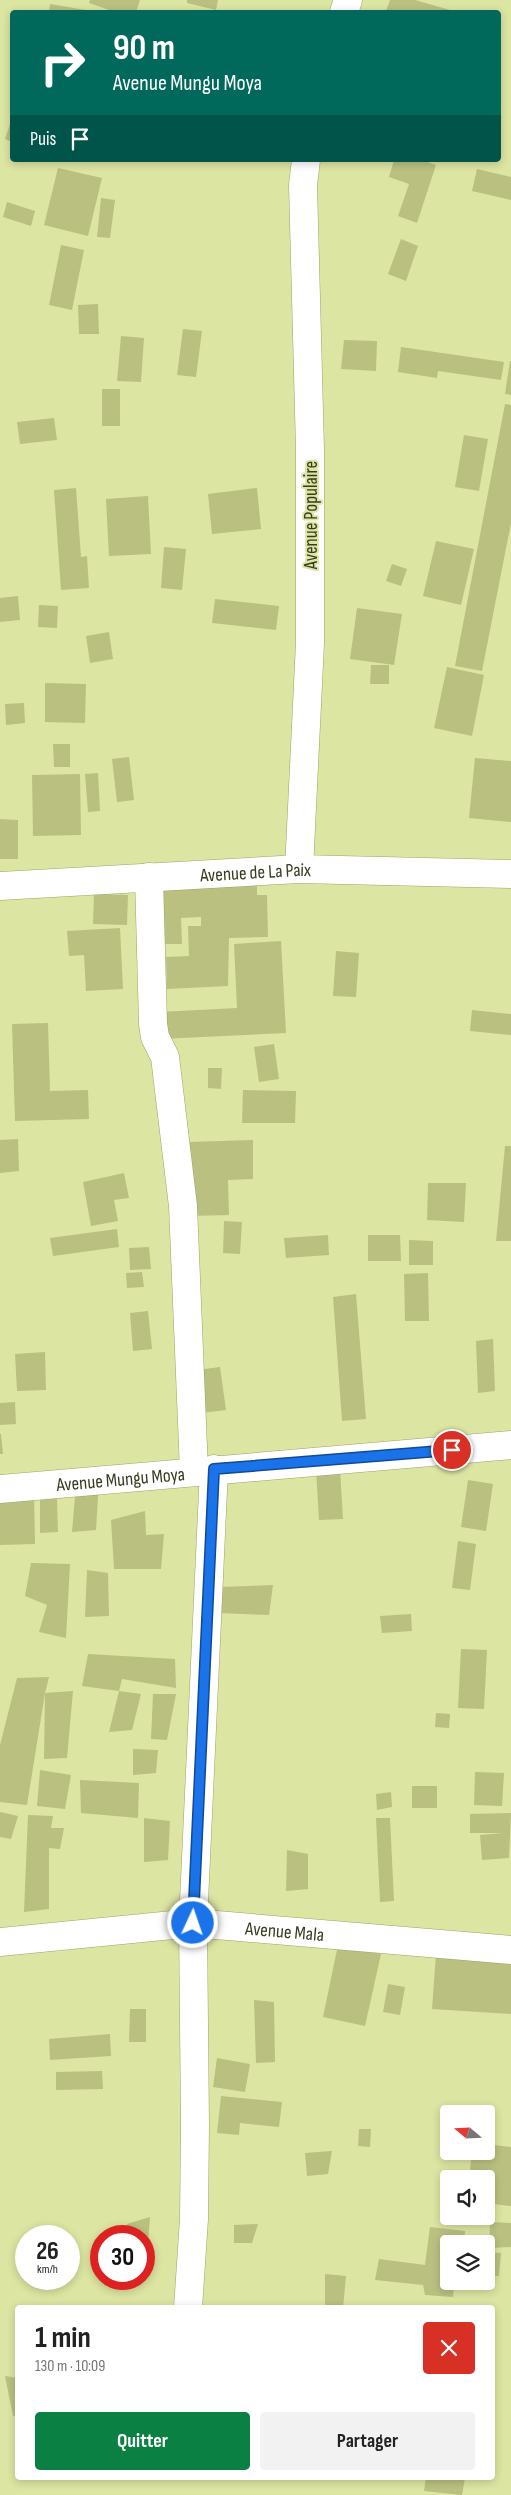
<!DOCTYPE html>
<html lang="fr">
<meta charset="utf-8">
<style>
body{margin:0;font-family:"Sofia Sans Condensed",sans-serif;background:#f2f2f2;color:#222;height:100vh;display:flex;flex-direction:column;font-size:19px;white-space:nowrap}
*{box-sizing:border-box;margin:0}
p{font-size:16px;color:#767676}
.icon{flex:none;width:28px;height:28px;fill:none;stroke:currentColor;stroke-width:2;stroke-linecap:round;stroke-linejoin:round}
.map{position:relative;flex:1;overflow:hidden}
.drawer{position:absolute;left:15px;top:2305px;width:480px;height:175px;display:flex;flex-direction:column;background:#fff;border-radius:5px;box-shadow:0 2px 8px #0003}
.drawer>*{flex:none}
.hud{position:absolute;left:10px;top:10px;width:491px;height:152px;border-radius:5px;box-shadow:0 2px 8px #0003;background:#00695c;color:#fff;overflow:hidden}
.needle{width:32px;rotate:289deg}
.controls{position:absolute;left:440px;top:2105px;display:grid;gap:10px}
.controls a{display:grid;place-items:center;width:55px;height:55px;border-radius:5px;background:#fff;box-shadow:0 2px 8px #0003;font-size:25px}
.speed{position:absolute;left:15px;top:2225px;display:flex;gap:10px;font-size:25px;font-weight:700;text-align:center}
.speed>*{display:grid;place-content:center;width:65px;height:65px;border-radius:50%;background:#fff;box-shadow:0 2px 8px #0003;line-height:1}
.speed small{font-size:12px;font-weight:400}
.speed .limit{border:8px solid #d22;background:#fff;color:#111}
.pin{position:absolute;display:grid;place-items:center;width:42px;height:42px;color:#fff;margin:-21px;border:2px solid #fff;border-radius:50%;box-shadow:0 1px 5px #0007}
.me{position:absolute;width:55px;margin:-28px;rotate:3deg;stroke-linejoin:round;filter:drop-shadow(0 0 4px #0008)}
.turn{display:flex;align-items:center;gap:18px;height:105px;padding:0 20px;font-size:22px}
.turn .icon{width:65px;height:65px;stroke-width:2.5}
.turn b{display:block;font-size:35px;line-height:42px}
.then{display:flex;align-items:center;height:48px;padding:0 20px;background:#0003;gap:10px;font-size:19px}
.round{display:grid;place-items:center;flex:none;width:52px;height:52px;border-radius:5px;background:#f2f2f2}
.overview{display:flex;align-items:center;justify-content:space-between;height:85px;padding:0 20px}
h1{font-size:30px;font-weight:700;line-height:38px}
.primary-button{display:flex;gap:10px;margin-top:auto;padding:10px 20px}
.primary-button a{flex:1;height:58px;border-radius:5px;background:#0b8043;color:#fff;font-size:20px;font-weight:700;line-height:58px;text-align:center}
.primary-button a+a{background:#f2f2f2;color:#222}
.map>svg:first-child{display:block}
.building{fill:#bac180}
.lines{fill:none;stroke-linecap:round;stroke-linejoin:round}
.minor-casing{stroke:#9da464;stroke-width:29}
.minor{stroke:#fff;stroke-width:28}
.route-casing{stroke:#114b97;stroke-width:12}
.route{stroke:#1a73e8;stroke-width:9}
.labels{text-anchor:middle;stroke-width:4;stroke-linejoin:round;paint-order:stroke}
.street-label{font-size:19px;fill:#393b21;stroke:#dde5a2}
</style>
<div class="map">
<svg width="511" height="2495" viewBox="0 0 511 2495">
<rect width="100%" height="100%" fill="#dde5a2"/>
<g class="building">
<path d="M 90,0 L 140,0 L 136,12 L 115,12 L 89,3 Z"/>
<path d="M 187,0 L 218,0 L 216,10 L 187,3 Z"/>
<path d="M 390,0 L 415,0 L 457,12 L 392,12 L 386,11 Z"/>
<path d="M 50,4 L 86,10 L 85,12 L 49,12 Z"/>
<path d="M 12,118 L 12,142 L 5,139 Z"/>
<path d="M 394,160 L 422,160 L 436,165 L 417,223 L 398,216 L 409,184 L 389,177 Z"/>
<path d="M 58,168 L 102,178 L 88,236 L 44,225 Z"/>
<path d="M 477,169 L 511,177 L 511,200 L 472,191 Z"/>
<path d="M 101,198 L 115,200 L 110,238 L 97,237 Z"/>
<path d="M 7,202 L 35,211 L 31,226 L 3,217 Z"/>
<path d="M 401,239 L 418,246 L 406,281 L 388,274 Z"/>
<path d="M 61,245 L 84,250 L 72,310 L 49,305 Z"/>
<path d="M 98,304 L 99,334 L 79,334 L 78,305 Z"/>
<path d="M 183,329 L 202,331 L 196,377 L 177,375 Z"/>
<path d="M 121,336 L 144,338 L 141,382 L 117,381 Z"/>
<path d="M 344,340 L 377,341 L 376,371 L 341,369 Z"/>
<path d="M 401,347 L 504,362 L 501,380 L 438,371 L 437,378 L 398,372 Z"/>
<path d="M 510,361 L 511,361 L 511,395 L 505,394 Z"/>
<rect x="102" y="389" width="18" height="37"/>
<path d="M 505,404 L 511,405 L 511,523 L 482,671 L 455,666 Z"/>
<path d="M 54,418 L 57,440 L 20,444 L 17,422 Z"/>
<path d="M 464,435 L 488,439 L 479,491 L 455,487 Z"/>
<path d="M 76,488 L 81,557 L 87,556 L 89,588 L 61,590 L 54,490 Z"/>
<path d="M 257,488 L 261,529 L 212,534 L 208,494 Z"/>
<path d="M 148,496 L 151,554 L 109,556 L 106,499 Z"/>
<path d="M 436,541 L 474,549 L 461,605 L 423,596 Z"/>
<path d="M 164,547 L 186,549 L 182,590 L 161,588 Z"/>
<path d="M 392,564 L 407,569 L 401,586 L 386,581 Z"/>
<path d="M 18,596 L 20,620 L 0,622 L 0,598 Z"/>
<path d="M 215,599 L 279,606 L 276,630 L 212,623 Z"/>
<path d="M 39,605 L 58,606 L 57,628 L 38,627 Z"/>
<path d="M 357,608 L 402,614 L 394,665 L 350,659 Z"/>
<path d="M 109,632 L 113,659 L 90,663 L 86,636 Z"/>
<path d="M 371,665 L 389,665 L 389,684 L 370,684 Z"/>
<path d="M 447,667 L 484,675 L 472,736 L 434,728 Z"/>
<path d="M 45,683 L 86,684 L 85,723 L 45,722 Z"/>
<path d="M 24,703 L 25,723 L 6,725 L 5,704 Z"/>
<path d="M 53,744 L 70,744 L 70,767 L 54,767 Z"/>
<path d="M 129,757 L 134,800 L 117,802 L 112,759 Z"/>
<path d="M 475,758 L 511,761 L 511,822 L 469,818 Z"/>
<path d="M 98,773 L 100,811 L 88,812 L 85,774 Z"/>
<path d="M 80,774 L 81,835 L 33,836 L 32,775 Z"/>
<path d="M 0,819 L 18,820 L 18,859 L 0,859 Z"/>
<path d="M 257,879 L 257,895 L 267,895 L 268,937 L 229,938 L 228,986 L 167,989 L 166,957 L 189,956 L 188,926 L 201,926 L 201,917 L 181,918 L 182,944 L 158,944 L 157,884 Z"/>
<path d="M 94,894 L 128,895 L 127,925 L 93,924 Z"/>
<path d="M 120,928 L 123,989 L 86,991 L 84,955 L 69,956 L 67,931 Z"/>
<path d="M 281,941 L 286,1033 L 160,1039 L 159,1012 L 237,1008 L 234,944 Z"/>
<path d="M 336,951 L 359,953 L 356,997 L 333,996 Z"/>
<path d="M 472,1010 L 511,1014 L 511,1035 L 470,1031 Z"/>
<path d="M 48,1023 L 50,1091 L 88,1090 L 89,1119 L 15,1121 L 12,1024 Z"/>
<path d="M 274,1044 L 279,1079 L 259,1082 L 254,1047 Z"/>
<path d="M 208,1068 L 222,1068 L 221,1089 L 208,1088 Z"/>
<path d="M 243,1090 L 296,1091 L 295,1123 L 242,1123 Z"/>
<path d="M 18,1139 L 19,1171 L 0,1173 L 0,1140 Z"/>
<path d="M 253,1140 L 253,1179 L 228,1180 L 229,1215 L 189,1216 L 187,1142 Z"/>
<path d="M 505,1146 L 511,1146 L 511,1241 L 496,1241 Z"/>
<path d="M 124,1173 L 129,1198 L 114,1200 L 118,1221 L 91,1226 L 83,1182 Z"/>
<path d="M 428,1183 L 466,1183 L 464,1222 L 427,1220 Z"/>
<path d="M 224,1221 L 242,1222 L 240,1254 L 223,1253 Z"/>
<path d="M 117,1229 L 119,1247 L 53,1256 L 50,1238 Z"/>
<path d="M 328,1235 L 329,1255 L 286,1258 L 284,1238 Z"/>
<path d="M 368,1235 L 400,1235 L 401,1261 L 368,1261 Z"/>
<path d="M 409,1240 L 433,1241 L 433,1265 L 409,1265 Z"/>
<path d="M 149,1247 L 151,1269 L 130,1270 L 129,1248 Z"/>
<path d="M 142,1272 L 144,1287 L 127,1288 L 126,1273 Z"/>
<path d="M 428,1273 L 429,1321 L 405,1321 L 404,1274 Z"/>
<path d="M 356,1294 L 366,1419 L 342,1421 L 333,1297 Z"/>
<path d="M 148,1311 L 152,1349 L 133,1351 L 130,1313 Z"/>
<path d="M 493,1339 L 495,1391 L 478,1393 L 476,1341 Z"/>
<path d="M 45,1352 L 46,1390 L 17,1391 L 15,1354 Z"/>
<path d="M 220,1367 L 226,1410 L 202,1413 L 197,1370 Z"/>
<path d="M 15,1402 L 16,1424 L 0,1425 L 0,1403 Z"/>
<path d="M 0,1434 L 1,1434 L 3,1454 L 0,1454 Z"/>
<path d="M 340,1469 L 343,1519 L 319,1520 L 316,1470 Z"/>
<path d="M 99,1480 L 96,1530 L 72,1532 L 76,1485 Z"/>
<path d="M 468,1480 L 493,1484 L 486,1531 L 461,1527 Z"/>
<path d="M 34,1494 L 35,1544 L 0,1545 L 0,1495 Z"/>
<path d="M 40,1499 L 57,1499 L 58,1532 L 40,1533 Z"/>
<path d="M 145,1511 L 146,1535 L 164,1534 L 161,1569 L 114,1569 L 111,1520 Z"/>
<path d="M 458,1541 L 476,1544 L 470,1590 L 452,1588 Z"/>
<path d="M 31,1563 L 70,1564 L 66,1638 L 39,1632 L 47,1605 L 25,1596 Z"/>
<path d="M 87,1570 L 108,1573 L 109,1616 L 85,1617 Z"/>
<path d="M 273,1585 L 269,1615 L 218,1613 L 219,1587 Z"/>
<path d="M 411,1614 L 412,1631 L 382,1633 L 380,1616 Z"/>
<path d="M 461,1649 L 487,1650 L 484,1709 L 458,1708 Z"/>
<path d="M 88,1654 L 175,1659 L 176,1688 L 122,1679 L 119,1691 L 82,1686 Z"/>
<path d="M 49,1677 L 45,1693 L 73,1691 L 67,1758 L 44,1759 L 45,1693 L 27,1805 L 0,1802 L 0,1745 L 17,1678 Z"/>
<path d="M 119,1691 L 141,1694 L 132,1730 L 109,1732 Z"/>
<path d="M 153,1694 L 176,1694 L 167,1740 L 151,1739 Z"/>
<path d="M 436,1713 L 450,1714 L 449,1728 L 435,1727 Z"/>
<path d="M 133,1749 L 158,1750 L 156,1773 L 133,1775 Z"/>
<path d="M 40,1770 L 71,1775 L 65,1809 L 37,1806 Z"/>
<path d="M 475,1772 L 504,1773 L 502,1806 L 474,1805 Z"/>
<path d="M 80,1780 L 139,1783 L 138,1818 L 81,1813 Z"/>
<rect x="412" y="1786" width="25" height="22"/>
<path d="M 391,1792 L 392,1807 L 377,1810 L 376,1794 Z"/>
<path d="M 0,1812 L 18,1816 L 11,1839 L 0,1837 Z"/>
<path d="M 511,1813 L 509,1858 L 482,1860 L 480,1835 L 504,1833 L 470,1833 L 470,1814 Z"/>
<path d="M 28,1815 L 53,1816 L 51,1828 L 64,1828 L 60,1849 L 49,1848 L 49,1909 L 24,1912 Z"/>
<path d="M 144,1818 L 170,1821 L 168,1860 L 144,1862 Z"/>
<path d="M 376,1818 L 390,1818 L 394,1901 L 380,1902 Z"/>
<path d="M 287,1850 L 308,1854 L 308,1889 L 286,1891 Z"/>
<path d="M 338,1945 L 381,1954 L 365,2026 L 323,2017 Z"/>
<path d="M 436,1954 L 511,1959 L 511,2014 L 432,2009 Z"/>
<path d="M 388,1984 L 405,1987 L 400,2015 L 383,2012 Z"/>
<path d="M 254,2000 L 274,2002 L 275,2062 L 256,2063 Z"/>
<path d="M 130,2009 L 146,2009 L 146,2042 L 129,2042 Z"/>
<path d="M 110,2034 L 111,2056 L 50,2060 L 49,2039 Z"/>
<path d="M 217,2058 L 250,2064 L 245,2092 L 213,2087 Z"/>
<path d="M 102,2071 L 103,2089 L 56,2090 L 56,2072 Z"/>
<path d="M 221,2096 L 282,2102 L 279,2127 L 240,2123 L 239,2135 L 217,2133 Z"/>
<path d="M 359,2129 L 371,2129 L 370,2147 L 358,2146 Z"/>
<path d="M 486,2144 L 511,2147 L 511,2206 L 486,2203 L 486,2179 L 469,2179 L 472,2151 L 486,2151 Z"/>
<path d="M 332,2151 L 328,2174 L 307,2176 L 305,2153 Z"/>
<path d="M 150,2217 L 147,2258 L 144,2258 L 144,2236 L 127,2236 L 127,2224 Z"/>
<path d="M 490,2222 L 511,2223 L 511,2247 L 489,2248 Z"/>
<path d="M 258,2224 L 252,2243 L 234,2243 L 234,2225 Z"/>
<path d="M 430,2227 L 465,2231 L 464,2244 L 449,2244 L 449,2281 L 469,2281 L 468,2290 L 454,2285 L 453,2297 L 425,2295 L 423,2285 L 375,2280 L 379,2259 L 425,2265 Z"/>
<path d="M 486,2252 L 501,2253 L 499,2276 L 486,2277 Z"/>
<path d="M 325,2274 L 346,2276 L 343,2308 L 325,2308 Z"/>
<path d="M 5,2376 L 18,2378 L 18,2416 L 13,2416 Z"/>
<path d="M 426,2478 L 465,2478 L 462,2495 L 424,2491 Z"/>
</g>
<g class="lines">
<defs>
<g id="minor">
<path d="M 344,12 L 348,0"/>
<path d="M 299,869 L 310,643 L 310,449 L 303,185 L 306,160"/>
<path d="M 149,877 L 153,1024 L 155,1037 L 165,1057 L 183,1206 L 194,1471"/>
<path id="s1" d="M 0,886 L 299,869 L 511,874"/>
<path id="s2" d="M 0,1489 L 511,1445"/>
<path id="s3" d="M 0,1942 L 193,1923 L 511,1950"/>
<path d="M 188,2308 L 194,2219 L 195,2125 L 193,1923 L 214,1469"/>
</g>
</defs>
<use href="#minor" class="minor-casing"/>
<use href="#minor" class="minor"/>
</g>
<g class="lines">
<defs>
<path id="route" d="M 193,1923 L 214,1469 L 452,1450"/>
</defs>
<use href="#route" class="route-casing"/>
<use href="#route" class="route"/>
</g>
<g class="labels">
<g class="street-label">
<text transform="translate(310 515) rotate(-90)" y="7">Avenue Populaire</text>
<text dy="7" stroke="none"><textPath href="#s1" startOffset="256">Avenue de La Paix</textPath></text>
<text dy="7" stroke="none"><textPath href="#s2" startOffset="121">Avenue Mungu Moya</textPath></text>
<text dy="7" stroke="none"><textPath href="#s3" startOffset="286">Avenue Mala</textPath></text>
</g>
</g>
</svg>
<div class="controls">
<a><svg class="needle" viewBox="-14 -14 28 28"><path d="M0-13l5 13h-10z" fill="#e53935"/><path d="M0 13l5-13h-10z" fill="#767676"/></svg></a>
<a><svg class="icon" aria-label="sound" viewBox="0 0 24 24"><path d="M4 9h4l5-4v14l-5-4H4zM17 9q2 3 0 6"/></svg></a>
<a><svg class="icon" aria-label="layers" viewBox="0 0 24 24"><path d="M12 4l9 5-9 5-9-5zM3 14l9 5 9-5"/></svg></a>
</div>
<div class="speed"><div>26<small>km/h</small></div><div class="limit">30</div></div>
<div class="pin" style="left:452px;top:1450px;background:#d93025"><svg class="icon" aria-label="arrive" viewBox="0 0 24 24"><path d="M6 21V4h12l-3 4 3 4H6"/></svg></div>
<svg class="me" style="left:193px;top:1923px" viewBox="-20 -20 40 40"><circle r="17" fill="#1a73e8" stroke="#fff" stroke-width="3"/><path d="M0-11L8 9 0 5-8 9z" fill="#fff"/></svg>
<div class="hud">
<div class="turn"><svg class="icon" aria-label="right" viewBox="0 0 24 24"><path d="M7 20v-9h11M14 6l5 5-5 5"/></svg><div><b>90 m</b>Avenue Mungu Moya</div></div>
<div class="then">Puis<svg class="icon" aria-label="arrive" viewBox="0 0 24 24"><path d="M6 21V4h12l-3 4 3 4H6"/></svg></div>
</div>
<section class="drawer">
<div class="overview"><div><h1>1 min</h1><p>130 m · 10:09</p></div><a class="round" style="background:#d93025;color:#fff"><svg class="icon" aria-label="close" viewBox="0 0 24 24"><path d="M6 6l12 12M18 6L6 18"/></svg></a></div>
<div class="primary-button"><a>Quitter</a><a>Partager</a></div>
</section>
</div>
